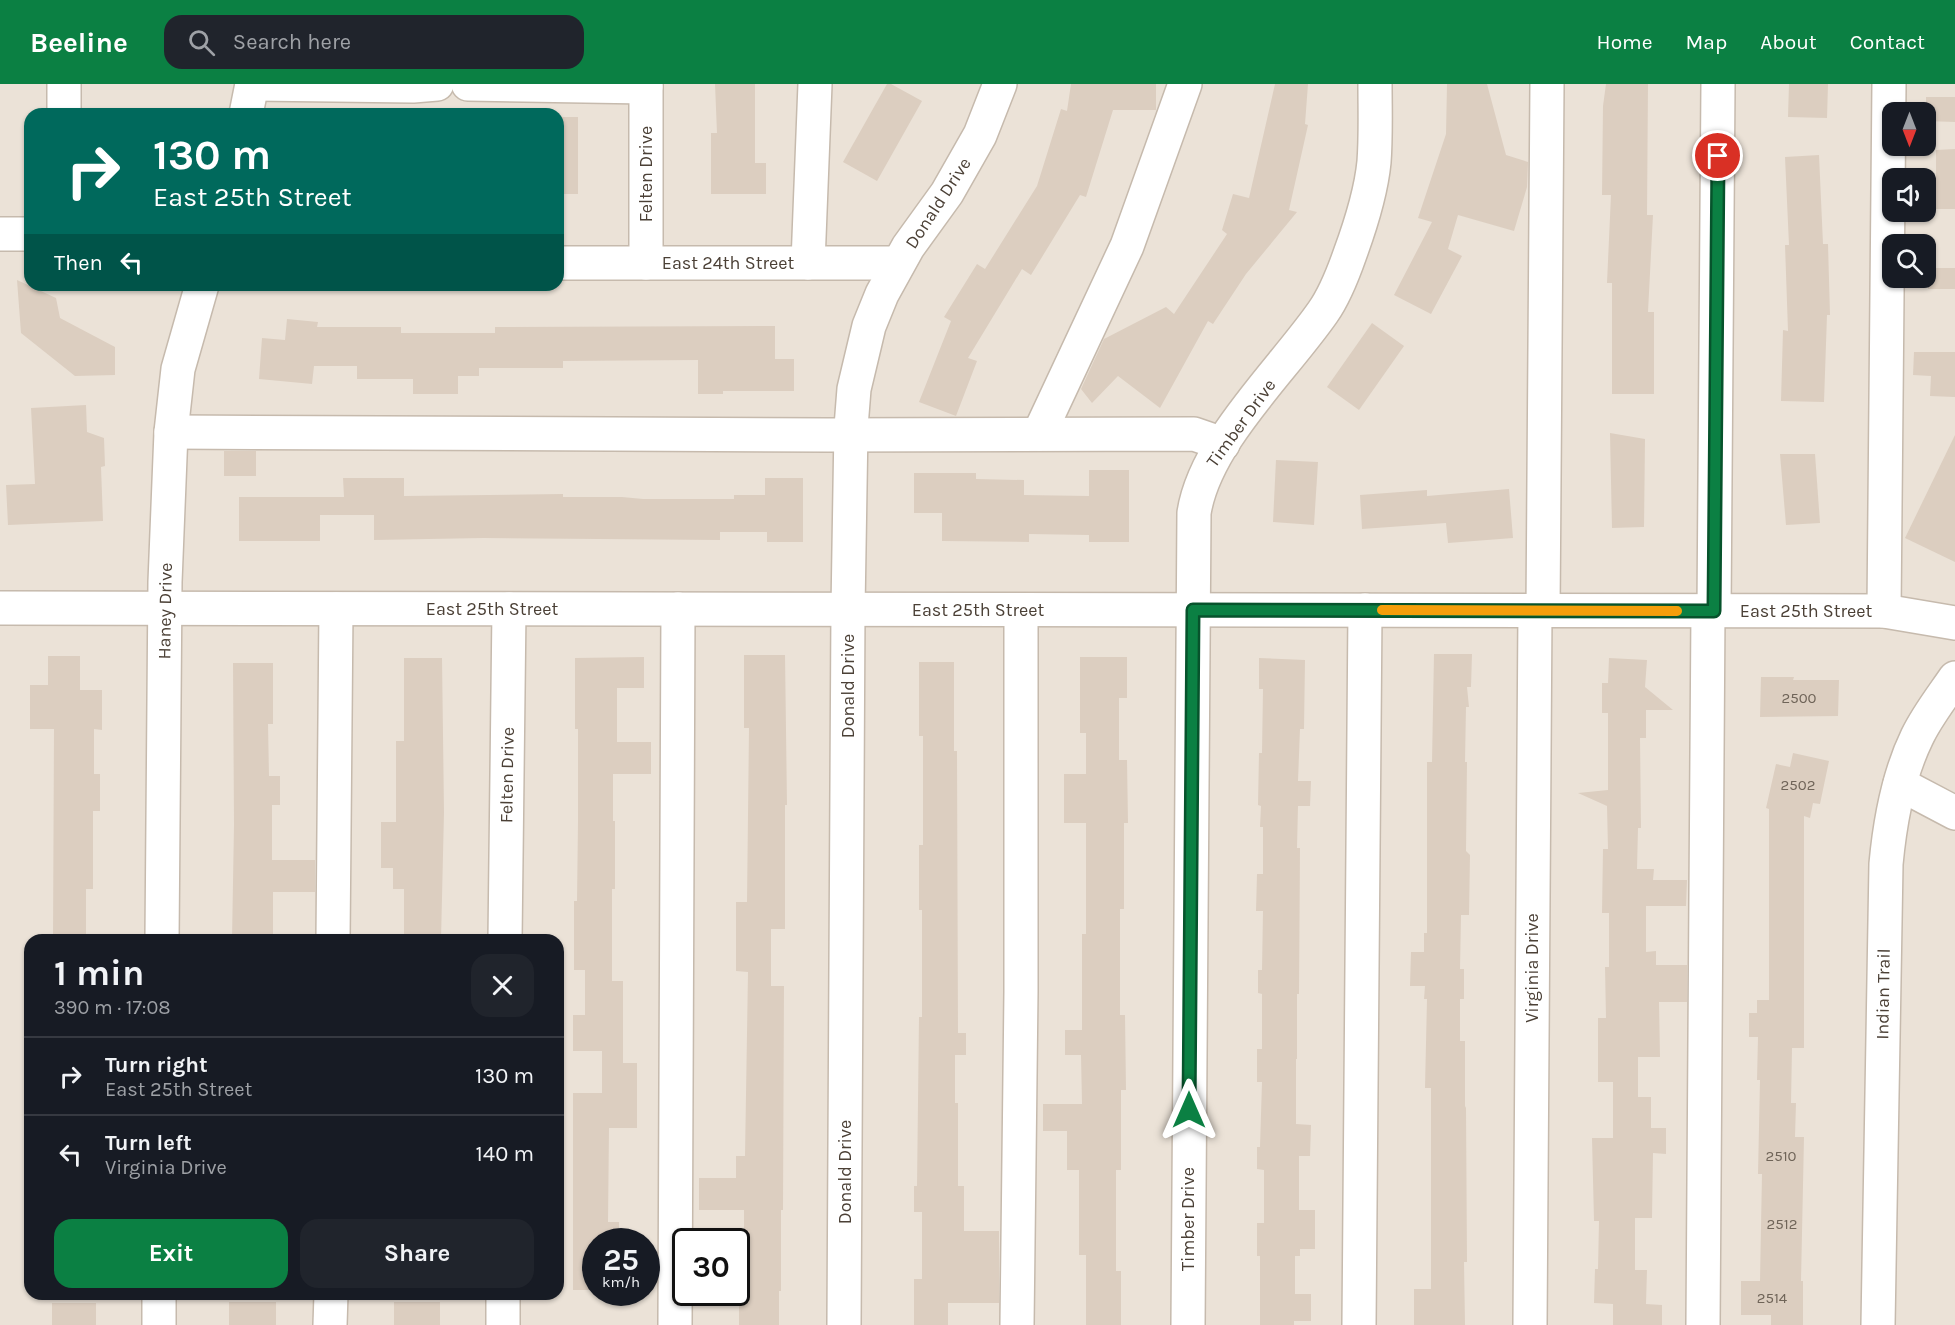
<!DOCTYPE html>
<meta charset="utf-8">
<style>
body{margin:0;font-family:Karla,sans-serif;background:#20242c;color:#f1f3f6;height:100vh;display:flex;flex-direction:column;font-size:22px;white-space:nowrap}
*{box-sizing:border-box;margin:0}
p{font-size:20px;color:#9ea1a6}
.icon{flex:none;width:33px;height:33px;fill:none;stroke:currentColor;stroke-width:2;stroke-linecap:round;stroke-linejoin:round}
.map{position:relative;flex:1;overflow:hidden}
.details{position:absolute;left:24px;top:850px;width:540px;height:366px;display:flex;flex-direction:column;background:#171b24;border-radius:18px;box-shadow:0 2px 4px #0004}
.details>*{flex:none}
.guide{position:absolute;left:24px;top:24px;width:540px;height:183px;border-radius:18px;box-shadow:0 2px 4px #0004;background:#00695c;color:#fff;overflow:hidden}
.needle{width:39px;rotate:180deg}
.controls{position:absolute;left:1882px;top:18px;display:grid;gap:12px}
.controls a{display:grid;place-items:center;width:54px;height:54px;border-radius:12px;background:#171b24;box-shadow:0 2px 4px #0004;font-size:30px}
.speed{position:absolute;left:582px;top:1144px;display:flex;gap:12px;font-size:30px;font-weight:700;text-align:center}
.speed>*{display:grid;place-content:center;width:78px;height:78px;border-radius:50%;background:#171b24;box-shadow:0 2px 4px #0004;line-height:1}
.speed small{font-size:15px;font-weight:400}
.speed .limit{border:3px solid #111;border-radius:9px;background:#fff;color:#111}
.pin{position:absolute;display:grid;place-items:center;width:51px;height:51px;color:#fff;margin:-26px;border:3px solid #fff;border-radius:50%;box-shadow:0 2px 6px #0007}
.me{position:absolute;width:66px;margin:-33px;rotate:0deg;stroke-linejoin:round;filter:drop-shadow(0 0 4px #0008)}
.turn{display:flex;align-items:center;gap:21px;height:126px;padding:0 30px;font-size:27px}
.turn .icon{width:78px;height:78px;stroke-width:2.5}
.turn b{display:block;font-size:42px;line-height:51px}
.then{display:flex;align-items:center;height:57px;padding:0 30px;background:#0003;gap:12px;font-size:22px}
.round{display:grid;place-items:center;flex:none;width:63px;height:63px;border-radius:18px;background:#20242c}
.summary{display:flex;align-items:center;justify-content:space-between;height:102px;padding:0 30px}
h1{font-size:36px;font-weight:700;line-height:45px}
.button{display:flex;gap:12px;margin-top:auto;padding:12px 30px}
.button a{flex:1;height:69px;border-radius:18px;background:#0b8043;color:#fff;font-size:24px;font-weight:700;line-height:69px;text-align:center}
.button a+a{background:#20242c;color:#f1f3f6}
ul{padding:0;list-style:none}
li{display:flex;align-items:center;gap:18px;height:78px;padding:0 30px;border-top:2px solid #363941}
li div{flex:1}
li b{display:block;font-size:22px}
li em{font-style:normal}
header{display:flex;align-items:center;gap:36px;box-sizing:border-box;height:84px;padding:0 30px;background:#0b8043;color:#fff}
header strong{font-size:28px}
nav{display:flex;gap:33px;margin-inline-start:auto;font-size:21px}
.search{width:420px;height:54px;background:#20242c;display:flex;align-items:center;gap:15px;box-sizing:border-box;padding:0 21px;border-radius:18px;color:#9ea1a6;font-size:22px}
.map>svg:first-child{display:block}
.residential{fill:#ebe2d7;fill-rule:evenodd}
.building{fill:#dccec0}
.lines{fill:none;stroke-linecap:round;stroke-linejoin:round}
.minor-casing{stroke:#c6baad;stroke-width:36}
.minor{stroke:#fff;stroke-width:33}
.route-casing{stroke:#07532c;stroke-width:15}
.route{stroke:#0b8043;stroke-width:10}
.slow{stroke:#f59e0b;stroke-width:10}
.labels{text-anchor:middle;stroke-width:4.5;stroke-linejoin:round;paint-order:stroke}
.number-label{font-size:15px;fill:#6f6458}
.street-label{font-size:18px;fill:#4b4036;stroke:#fff}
</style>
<header>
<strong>Beeline</strong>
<div class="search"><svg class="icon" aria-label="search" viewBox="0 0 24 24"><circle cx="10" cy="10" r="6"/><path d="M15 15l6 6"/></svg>Search here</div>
<nav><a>Home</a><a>Map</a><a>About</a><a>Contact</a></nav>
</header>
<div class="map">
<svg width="1955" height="1241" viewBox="0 0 1955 1241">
<rect width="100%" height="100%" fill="#f6f1e9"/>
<path class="residential" d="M 0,0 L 1955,0 L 1955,1241 L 0,1241 ZM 1893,28 L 1926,28 L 1926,62 L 1893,62 ZM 30,30 L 558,30 L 558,201 L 30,201 ZM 1893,94 L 1926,94 L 1926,128 L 1893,128 ZM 1893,160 L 1926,160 L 1926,194 L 1893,194 ZM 30,856 L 558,856 L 558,1210 L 30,1210 ZM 596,1158 L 646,1158 L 646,1209 L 596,1209 ZM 686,1158 L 736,1158 L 736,1209 L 686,1209 Z"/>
<g class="building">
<path d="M 715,0 L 755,0 L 755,79 L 766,79 L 766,110 L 711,110 L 711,49 L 717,49 Z"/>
<path d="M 887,0 L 891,0 L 922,17 L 877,97 L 843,78 Z"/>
<path d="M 1071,0 L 1156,0 L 1156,26 L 1113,26 L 1086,113 L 1080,111 L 1031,191 L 1022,185 L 968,274 L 977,277 L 956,332 L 919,318 L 951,237 L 944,233 L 977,180 L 985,185 L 1037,102 L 1061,25 L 1067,27 Z"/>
<path d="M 1275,0 L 1308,0 L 1305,40 L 1308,41 L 1289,126 L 1297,128 L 1246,190 L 1213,240 L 1208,237 L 1160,324 L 1118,292 L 1092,319 L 1081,305 L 1104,255 L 1166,223 L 1174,230 L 1227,150 L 1222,146 L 1233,110 L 1249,114 Z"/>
<path d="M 1447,0 L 1487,0 L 1506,71 L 1528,78 L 1527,103 L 1514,147 L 1458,131 L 1448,165 L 1462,172 L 1431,230 L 1394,211 L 1432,138 L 1418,134 L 1446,50 Z"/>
<path d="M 1606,0 L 1648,0 L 1647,131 L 1653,131 L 1648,228 L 1654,228 L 1654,310 L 1612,310 L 1612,199 L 1607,199 L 1611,111 L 1602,111 L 1603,22 Z"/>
<path d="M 1789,0 L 1828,0 L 1827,34 L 1788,33 Z"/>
<path d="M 1926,13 L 1955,13 L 1955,38 L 1926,37 Z"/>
<rect x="558" y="33" width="20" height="77"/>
<path d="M 1955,65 L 1955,125 L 1936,125 L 1936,66 Z"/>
<path d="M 1819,71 L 1823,160 L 1828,160 L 1830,231 L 1827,231 L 1824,318 L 1781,317 L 1783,246 L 1788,247 L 1785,161 L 1789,161 L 1785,73 Z"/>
<rect x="1928" y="184" width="27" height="21"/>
<path d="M 17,196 L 56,214 L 60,234 L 115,263 L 115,291 L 75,292 L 21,249 Z"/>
<path d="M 287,235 L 318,238 L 317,243 L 401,243 L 401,249 L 495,249 L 495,243 L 775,242 L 775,275 L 794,275 L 794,307 L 723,307 L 723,310 L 698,310 L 698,276 L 563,277 L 563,284 L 479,284 L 479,292 L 458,292 L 458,310 L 413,310 L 413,295 L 357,295 L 357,282 L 314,282 L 312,300 L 259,295 L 262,254 L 285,256 Z"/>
<path d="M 1372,239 L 1404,262 L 1359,326 L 1327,303 Z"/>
<path d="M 1914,268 L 1955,268 L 1955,313 L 1930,312 L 1931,292 L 1913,291 Z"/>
<path d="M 86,321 L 87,348 L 104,354 L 105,382 L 101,383 L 103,437 L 8,441 L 6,401 L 35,400 L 31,324 Z"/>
<path d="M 1610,349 L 1645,355 L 1644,443 L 1612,444 Z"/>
<path d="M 1955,351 L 1955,478 L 1905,454 Z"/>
<rect x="224" y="367" width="32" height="25"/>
<path d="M 1780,370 L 1815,370 L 1820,439 L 1786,441 Z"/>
<path d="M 1276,376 L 1318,378 L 1314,441 L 1273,438 Z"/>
<path d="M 1089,386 L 1129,386 L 1129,458 L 1089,458 L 1089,451 L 1029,450 L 1029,458 L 942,457 L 942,429 L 914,429 L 914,389 L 976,389 L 976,395 L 1024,396 L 1024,411 L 1089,412 Z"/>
<path d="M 343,394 L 404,394 L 404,412 L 563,410 L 563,413 L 622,413 L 643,415 L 734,415 L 734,411 L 765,411 L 765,394 L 803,394 L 803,458 L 767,458 L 767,448 L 720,448 L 720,456 L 483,454 L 374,456 L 374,431 L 320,431 L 320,457 L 239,457 L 239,413 L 344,413 Z"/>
<path d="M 1509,405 L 1513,454 L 1448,459 L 1446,439 L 1362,445 L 1360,411 L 1427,406 L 1427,412 Z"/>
<path d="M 1434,570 L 1472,570 L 1471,603 L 1467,603 L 1469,623 L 1466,623 L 1465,678 L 1467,678 L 1466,767 L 1470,771 L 1469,831 L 1461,831 L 1460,885 L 1464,885 L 1464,915 L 1460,915 L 1460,957 L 1465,957 L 1465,1022 L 1466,1024 L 1467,1178 L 1464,1178 L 1465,1241 L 1414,1241 L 1414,1205 L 1431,1205 L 1431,1004 L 1425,1004 L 1427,915 L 1424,915 L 1425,902 L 1410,902 L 1411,868 L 1424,868 L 1424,849 L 1427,849 L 1427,678 L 1432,678 Z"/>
<path d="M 744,571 L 785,571 L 787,721 L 785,721 L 785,845 L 771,845 L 771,902 L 784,902 L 783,1126 L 781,1126 L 781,1207 L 779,1207 L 779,1241 L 739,1241 L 739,1219 L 744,1219 L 744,1126 L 699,1126 L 699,1094 L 736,1094 L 736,1072 L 745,1072 L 748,888 L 736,887 L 736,818 L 747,818 L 749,644 L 744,644 Z"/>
<path d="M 48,572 L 80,572 L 80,606 L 102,606 L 102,646 L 94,645 L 94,690 L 100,690 L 100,727 L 93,727 L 93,805 L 86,805 L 86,856 L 53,856 L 54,645 L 30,645 L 30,601 L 48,601 Z"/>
<path d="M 644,573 L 644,604 L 617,604 L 617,658 L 651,658 L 651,690 L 613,690 L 613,737 L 615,737 L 615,805 L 612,805 L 612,897 L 623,897 L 623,979 L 637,979 L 637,1044 L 609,1044 L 608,1138 L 619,1138 L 619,1158 L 596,1158 L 596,1206 L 573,1206 L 573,1009 L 602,1009 L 602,967 L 573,967 L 573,931 L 585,931 L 585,886 L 574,886 L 574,817 L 577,817 L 578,737 L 578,645 L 575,645 L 575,574 Z"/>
<path d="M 1080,573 L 1127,573 L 1127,614 L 1119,614 L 1119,676 L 1127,676 L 1128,739 L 1124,739 L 1124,825 L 1120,825 L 1120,931 L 1125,931 L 1126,1006 L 1121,1006 L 1121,1086 L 1116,1086 L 1116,1187 L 1121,1187 L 1121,1241 L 1086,1241 L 1086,1171 L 1079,1171 L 1079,1086 L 1067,1086 L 1067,1047 L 1043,1047 L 1043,1020 L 1082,1020 L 1081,971 L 1065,971 L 1065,946 L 1082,946 L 1082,850 L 1086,850 L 1086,739 L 1064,739 L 1064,690 L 1086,690 L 1086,649 L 1080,649 Z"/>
<path d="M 404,574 L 442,574 L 444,728 L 441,856 L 404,856 L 404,805 L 393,805 L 393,784 L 381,784 L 381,738 L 396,738 L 396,657 L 404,657 Z"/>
<path d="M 1259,574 L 1305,576 L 1304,645 L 1300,645 L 1298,697 L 1311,697 L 1310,722 L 1298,722 L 1297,764 L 1300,764 L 1299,910 L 1297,910 L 1297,975 L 1296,975 L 1296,1040 L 1311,1041 L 1310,1072 L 1299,1072 L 1299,1126 L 1315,1126 L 1315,1165 L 1300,1165 L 1300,1172 L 1295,1172 L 1295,1210 L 1311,1210 L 1311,1237 L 1294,1237 L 1294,1241 L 1260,1241 L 1260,1172 L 1257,1172 L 1257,1139 L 1264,1139 L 1264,1086 L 1257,1085 L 1257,1063 L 1260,1063 L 1262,998 L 1257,998 L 1257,965 L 1262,965 L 1262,910 L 1258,909 L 1258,886 L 1262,886 L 1263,827 L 1256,827 L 1257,790 L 1263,790 L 1263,743 L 1260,743 L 1261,722 L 1258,721 L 1259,669 L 1262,669 L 1263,605 L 1259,605 Z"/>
<path d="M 1609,574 L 1647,576 L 1645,603 L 1673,626 L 1646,626 L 1646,654 L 1640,654 L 1641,744 L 1638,744 L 1637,785 L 1654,785 L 1653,796 L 1687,796 L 1686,822 L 1646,822 L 1646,868 L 1656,867 L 1656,881 L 1687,881 L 1687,918 L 1659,918 L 1660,973 L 1638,973 L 1638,1013 L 1651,1013 L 1651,1044 L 1666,1044 L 1666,1070 L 1653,1069 L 1652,1134 L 1635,1134 L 1635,1186 L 1647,1186 L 1646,1220 L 1662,1221 L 1662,1241 L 1613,1241 L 1613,1220 L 1594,1219 L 1595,1185 L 1598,1185 L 1599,1137 L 1594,1137 L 1592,1054 L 1613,1054 L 1613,998 L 1598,998 L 1598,934 L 1606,934 L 1605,883 L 1609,883 L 1609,829 L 1602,829 L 1603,765 L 1608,765 L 1607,722 L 1578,709 L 1608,706 L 1608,629 L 1602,629 L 1602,599 L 1608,599 Z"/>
<path d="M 919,578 L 954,578 L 954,667 L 957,667 L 958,949 L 966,949 L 966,971 L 955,971 L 955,1019 L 958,1019 L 958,1102 L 964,1102 L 964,1147 L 999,1147 L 999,1219 L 948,1219 L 948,1241 L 914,1241 L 914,1195 L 922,1195 L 922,1128 L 914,1128 L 914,1102 L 917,1102 L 919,933 L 922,933 L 922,826 L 919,826 L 919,761 L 923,761 L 923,652 L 919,652 Z"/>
<path d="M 233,579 L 273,579 L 273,640 L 268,640 L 269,692 L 280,692 L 280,721 L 272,721 L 272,776 L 315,776 L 315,808 L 273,808 L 273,856 L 232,856 L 234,741 Z"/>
<path d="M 1761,593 L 1794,593 L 1793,596 L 1839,596 L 1838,632 L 1760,633 Z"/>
<path d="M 1793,669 L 1829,677 L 1820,720 L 1813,719 L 1810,734 L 1804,732 L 1804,964 L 1792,964 L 1791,1019 L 1796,1019 L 1795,1053 L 1804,1053 L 1801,1197 L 1803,1197 L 1803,1241 L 1771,1241 L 1771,1231 L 1741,1231 L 1741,1197 L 1760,1197 L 1762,1090 L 1758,1090 L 1760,996 L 1757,996 L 1758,953 L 1749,953 L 1749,929 L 1757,929 L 1757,916 L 1769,916 L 1769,725 L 1766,724 L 1776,680 L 1790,683 Z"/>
<rect x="229" y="1218" width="47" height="23"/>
<rect x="394" y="1218" width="46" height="23"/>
<rect x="52" y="1219" width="44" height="22"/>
</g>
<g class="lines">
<defs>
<g id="minor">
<path d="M 64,0 L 64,30"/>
<path d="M 252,0 L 413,2 L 437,0"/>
<path d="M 468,0 L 646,3"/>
<path d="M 646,0 L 646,179"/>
<path d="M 246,30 L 252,0"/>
<path d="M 0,150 L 30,150"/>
<path d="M 558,179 L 898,179"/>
<path d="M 808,179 L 815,0"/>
<path d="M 171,348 L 828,351 L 1194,350 L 1223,360"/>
<path d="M 1039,350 L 1127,162 L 1185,0"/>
<path d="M 0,524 L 1884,527 L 1955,539"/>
<path d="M 1543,527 L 1547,0"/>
<path d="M 1714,527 L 1718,0"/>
<path d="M 1884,527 L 1889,0"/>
<path d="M 1900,700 L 1955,729"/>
<path d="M 162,856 L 165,498 L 171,348 L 178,285 L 202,201"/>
<path d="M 333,856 L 336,525"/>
<path d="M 505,856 L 509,525"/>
<path d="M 159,1241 L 159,1210"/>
<path d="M 330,1241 L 331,1210"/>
<path d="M 503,1241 L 503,1210"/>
<path d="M 675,1241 L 678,525"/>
<path d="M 844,1241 L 848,525 L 851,343 L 854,305 L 869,242 L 882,210 L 908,163 L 947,109 L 980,51 L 1000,0"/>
<path d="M 1017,1241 L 1021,908 L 1021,526"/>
<path d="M 1188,1241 L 1194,429 C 1205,358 1282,287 1323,228 C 1335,211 1343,190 1350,170 C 1361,140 1371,109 1374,78 C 1376,52 1375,26 1375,0"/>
<path d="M 1359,1241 L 1365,526"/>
<path d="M 1530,1241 L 1535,527"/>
<path d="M 1703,1241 L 1708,527"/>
<path d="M 1878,1241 L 1886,780 C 1890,737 1898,692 1917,653 C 1927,632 1942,613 1955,594"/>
</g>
</defs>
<use href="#minor" class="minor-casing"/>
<use href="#minor" class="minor"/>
</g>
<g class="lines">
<defs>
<path id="route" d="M 1189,1026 L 1193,526 L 1714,527 L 1718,72"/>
</defs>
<use href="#route" class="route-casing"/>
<use href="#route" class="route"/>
<path class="slow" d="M 1382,526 L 1677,527"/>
</g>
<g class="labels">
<g class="number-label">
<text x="1799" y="619">2500</text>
<text x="1798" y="706">2502</text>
<text x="1781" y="1077">2510</text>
<text x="1782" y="1145">2512</text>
<text x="1772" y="1219">2514</text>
</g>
<g class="street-label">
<text transform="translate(646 90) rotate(-90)" y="6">Felten Drive</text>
<text transform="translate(938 119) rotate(-57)" y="6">Donald Drive</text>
<text x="728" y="185">East 24th Street</text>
<text transform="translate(1241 339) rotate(-54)" y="6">Timber Drive</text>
<text x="492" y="531">East 25th Street</text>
<text x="978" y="532">East 25th Street</text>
<text transform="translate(165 527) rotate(-89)" y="6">Haney Drive</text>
<text x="1806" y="533">East 25th Street</text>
<text transform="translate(848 602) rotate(-90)" y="6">Donald Drive</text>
<text transform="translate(507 691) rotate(-89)" y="6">Felten Drive</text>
<text transform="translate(1532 884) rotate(-90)" y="6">Virginia Drive</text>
<text transform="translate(1883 910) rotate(-89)" y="6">Indian Trail</text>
<text transform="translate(845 1088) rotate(-90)" y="6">Donald Drive</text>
<text transform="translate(1188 1135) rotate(-90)" y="6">Timber Drive</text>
</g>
</g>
</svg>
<div class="controls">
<a><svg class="needle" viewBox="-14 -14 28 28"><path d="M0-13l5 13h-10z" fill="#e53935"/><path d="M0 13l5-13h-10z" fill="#9ea1a6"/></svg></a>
<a><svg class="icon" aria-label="sound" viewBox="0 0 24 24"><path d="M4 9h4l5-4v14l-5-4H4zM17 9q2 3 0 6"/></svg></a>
<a><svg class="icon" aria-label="search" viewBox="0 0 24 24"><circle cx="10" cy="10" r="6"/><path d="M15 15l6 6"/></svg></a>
</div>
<div class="speed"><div>25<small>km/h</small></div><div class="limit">30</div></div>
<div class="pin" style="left:1718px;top:72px;background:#d93025"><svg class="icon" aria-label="arrive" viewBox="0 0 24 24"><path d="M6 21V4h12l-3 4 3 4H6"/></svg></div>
<svg class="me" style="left:1189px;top:1026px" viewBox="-20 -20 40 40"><path d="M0-17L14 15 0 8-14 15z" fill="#0b8043" stroke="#fff" stroke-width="4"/></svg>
<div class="guide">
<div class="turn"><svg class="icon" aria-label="right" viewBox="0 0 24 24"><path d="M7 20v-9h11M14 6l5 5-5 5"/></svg><div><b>130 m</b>East 25th Street</div></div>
<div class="then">Then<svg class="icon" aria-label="left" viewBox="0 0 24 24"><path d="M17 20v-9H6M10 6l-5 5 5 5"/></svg></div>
</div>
<section class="details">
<div class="summary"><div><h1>1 min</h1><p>390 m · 17:08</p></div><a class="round"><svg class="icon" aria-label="close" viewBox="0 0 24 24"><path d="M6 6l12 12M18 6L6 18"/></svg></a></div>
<ul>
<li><svg class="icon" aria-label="right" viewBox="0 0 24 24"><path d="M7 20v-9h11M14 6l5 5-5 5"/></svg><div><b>Turn right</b><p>East 25th Street</p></div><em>130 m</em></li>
<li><svg class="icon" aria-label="left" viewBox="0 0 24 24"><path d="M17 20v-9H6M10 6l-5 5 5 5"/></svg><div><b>Turn left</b><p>Virginia Drive</p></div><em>140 m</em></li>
</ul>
<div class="button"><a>Exit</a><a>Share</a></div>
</section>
</div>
